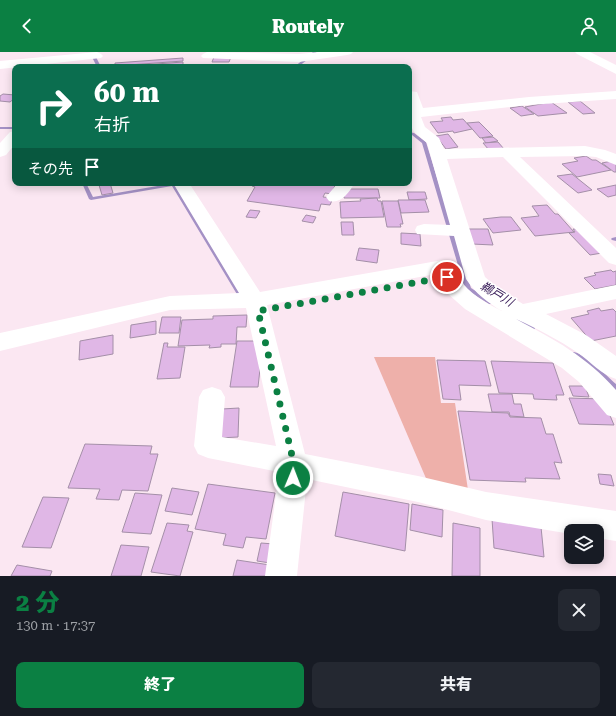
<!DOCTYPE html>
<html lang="ja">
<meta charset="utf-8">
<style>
body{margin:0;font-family:"Roboto Serif","Noto Sans JP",serif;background:#242831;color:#f1f3f6;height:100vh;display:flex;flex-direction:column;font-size:15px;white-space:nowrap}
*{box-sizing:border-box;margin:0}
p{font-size:13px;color:#9ea1a6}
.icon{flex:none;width:22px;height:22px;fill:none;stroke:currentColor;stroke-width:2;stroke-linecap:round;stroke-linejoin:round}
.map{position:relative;height:524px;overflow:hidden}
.sheet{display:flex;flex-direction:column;background:#171b24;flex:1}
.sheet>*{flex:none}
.hud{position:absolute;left:12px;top:12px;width:400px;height:122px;border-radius:8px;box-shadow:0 2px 10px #0003;background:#0b6e4f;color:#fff;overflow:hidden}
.fabs{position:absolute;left:564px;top:472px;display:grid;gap:8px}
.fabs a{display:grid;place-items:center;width:40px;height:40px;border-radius:8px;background:#171b24;box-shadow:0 2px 10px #0003;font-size:20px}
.pin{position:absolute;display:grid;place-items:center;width:34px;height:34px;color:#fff;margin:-17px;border:2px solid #fff;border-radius:50%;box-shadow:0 1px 4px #0007}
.me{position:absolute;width:44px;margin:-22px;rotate:1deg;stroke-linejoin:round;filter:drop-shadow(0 0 3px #0008)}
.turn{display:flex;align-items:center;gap:14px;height:84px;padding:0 16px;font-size:18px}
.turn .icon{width:52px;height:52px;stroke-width:2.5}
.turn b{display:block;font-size:28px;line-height:34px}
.then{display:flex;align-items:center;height:38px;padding:0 16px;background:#0003;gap:8px;font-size:15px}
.round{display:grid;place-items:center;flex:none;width:42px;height:42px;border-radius:8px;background:#242831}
.overview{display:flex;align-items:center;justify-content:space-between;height:68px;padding:0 16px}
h1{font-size:24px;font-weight:800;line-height:30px;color:#0b8043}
.button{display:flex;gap:8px;margin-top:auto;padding:8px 16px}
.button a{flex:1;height:46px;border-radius:8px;background:#0b8043;color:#fff;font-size:16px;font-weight:800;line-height:46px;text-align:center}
.button a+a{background:#242831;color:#f1f3f6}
header{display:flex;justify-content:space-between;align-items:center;height:52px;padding:0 16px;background:#0b8043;color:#fff;font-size:18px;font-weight:800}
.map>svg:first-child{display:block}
.green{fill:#eeb0aa}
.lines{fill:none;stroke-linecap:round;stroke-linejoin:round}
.stream{fill:#a491c5;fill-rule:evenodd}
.building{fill:#e0b7e6;stroke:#a48fa8}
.minor{fill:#fff;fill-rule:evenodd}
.route{stroke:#0b8043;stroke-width:7;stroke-dasharray:0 12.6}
.labels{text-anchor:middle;stroke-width:3;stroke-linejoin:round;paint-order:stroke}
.water-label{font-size:12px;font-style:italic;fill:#341755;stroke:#fff}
</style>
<header><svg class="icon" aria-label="back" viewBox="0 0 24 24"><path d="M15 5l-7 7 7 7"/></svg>Routely<svg class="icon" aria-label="person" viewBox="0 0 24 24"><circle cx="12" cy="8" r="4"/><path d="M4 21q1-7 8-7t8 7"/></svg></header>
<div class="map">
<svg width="616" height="524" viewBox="0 0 616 524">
<rect width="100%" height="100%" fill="#fbe7f2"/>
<path class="green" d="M 374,305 L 435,305 L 441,351 L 455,351 L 468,438 L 428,431 Z"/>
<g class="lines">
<g class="stream">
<path d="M 313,0 L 317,0 L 298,15 L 294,15 Z"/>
<path d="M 94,4 L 96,5 L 101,15 L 97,15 L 92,5 Z"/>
<rect x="0" y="75" width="15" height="2"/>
<path d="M 409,80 L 414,81 L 426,90 L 471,236 L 493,250 L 494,251 L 493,252 L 489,252 L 465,237 L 422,91 L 412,83 L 409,82 Z"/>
<path d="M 82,131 L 86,131 L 93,145 L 175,131 L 243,243 L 242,244 L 238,244 L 172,134 L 91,148 L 89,147 Z"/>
<path d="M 616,185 L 616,189 L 612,188 L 611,187 L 612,186 Z"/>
<path d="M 512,263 L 516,263 L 534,274 L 535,276 L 534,278 L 530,278 L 512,267 L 511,265 Z"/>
<path d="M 572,300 C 583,299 607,324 616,332 L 616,339 L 614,338 L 584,311 L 572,304 L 571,302 Z"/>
</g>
</g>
<g class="building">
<path d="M 214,5 L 231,5 L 229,10 L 212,10 Z"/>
<path d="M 183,6 L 183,9 L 115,14 L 115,11 Z"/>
<path d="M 183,10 L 183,14 L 164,15 L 115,15 Z"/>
<path d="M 3,42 L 15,43 L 15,46 L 10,50 L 0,49 L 0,44 Z"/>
<path d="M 580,49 L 595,61 L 583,62 L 568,50 Z"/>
<path d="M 551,50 L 567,61 L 538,64 L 525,55 Z"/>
<path d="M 522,54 L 534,62 L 521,64 L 510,56 Z"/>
<path d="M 451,65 L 453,68 L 463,67 L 472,77 L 454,81 L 453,79 L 438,81 L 430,70 L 443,69 L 441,66 Z"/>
<path d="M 479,70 L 493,84 L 480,86 L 467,71 Z"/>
<path d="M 448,82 L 458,95 L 446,97 L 436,84 Z"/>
<path d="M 493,85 L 498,89 L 486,91 L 482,86 Z"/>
<path d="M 498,90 L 504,97 L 489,98 L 483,91 Z"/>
<path d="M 586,104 L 592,108 L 596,108 L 611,118 L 577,125 L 562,112 L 578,109 L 574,106 Z"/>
<path d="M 612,109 L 616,112 L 616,120 L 614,120 L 602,111 Z"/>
<path d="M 572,122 L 592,138 L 578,141 L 557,124 Z"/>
<path d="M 110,131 L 113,141 L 102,143 L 99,133 Z"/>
<path d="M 254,131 L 316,131 L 335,133 L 332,142 L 325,141 L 323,145 L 333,146 L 330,153 L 321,152 L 319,159 L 247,149 L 255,135 L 252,134 Z"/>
<path d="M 616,133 L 616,143 L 608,145 L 597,137 Z"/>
<path d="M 343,137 L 378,137 L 380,146 L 344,146 Z"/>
<path d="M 407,140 L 425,140 L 427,147 L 409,148 Z"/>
<path d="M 377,146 L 378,149 L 381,149 L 384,165 L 341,166 L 340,150 L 361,149 L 360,147 Z"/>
<path d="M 398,148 L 425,148 L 429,160 L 401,161 Z"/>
<path d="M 382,149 L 398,149 L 403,172 L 400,172 L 401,175 L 387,175 Z"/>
<path d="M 547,153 L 555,162 L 558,162 L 574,180 L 535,184 L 521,166 L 539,164 L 532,154 Z"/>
<path d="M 250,158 L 260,159 L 256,166 L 246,165 Z"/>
<path d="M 306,163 L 316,165 L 313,171 L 302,169 Z"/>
<path d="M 501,165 L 511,165 L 521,178 L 493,181 L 483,167 Z"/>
<path d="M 341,170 L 353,170 L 354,183 L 342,183 Z"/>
<path d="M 468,177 L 488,177 L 493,193 L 472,192 Z"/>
<path d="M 573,177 L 577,177 L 602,201 L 590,203 L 569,181 L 575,180 Z"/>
<path d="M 401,181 L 420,182 L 421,194 L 401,192 Z"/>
<path d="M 359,196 L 379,198 L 377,211 L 356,208 Z"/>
<path d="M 611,218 L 613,220 L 616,219 L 616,233 L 595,237 L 584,226 L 596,223 L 594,221 Z"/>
<path d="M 599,256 L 601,259 L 613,257 L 616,260 L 616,284 L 591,289 L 571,266 L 589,262 L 587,259 Z"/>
<path d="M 247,263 L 246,275 L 237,275 L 236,292 L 221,292 L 221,295 L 209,296 L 210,293 L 178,294 L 182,268 L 213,267 L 213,264 Z"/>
<path d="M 162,265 L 181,265 L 179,281 L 159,281 Z"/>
<path d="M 156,269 L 156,282 L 130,286 L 131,273 Z"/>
<path d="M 113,283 L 113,302 L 79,308 L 80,289 Z"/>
<path d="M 237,289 L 258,289 L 262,299 L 258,335 L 230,335 Z"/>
<path d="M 164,291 L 168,291 L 167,295 L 185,295 L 180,326 L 157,327 Z"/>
<path d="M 437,308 L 485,309 L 491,334 L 459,333 L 461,348 L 443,347 Z"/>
<path d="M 491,309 L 553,311 L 564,343 L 556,343 L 557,348 L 534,347 L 533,342 L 499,341 Z"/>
<path d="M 569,334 L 585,334 L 589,345 L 573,344 Z"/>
<path d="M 488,342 L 512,342 L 514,352 L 521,352 L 524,365 L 510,364 L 509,360 L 492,360 Z"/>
<path d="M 569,346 L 603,347 L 614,373 L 579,372 Z"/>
<path d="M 239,356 L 238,385 L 219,386 L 222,357 Z"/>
<path d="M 458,359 L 508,361 L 510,365 L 541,366 L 546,382 L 553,382 L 562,411 L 554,410 L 560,427 L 525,426 L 526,430 L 470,428 Z"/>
<path d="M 85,392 L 152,394 L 150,402 L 158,402 L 148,439 L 122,438 L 119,448 L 96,447 L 100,437 L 68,436 Z"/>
<path d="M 598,422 L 611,423 L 614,434 L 600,432 Z"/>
<path d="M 208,432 L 275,441 L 266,487 L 246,485 L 243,496 L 223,493 L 226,482 L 195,477 Z"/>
<path d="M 172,436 L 199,440 L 192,463 L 165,459 Z"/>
<path d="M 343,440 L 409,452 L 405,499 L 335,484 Z"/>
<path d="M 135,441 L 162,443 L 151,482 L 122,480 Z"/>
<path d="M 43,445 L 69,446 L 51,496 L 22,495 Z"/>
<path d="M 412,452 L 443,458 L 442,485 L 410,478 Z"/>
<path d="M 492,467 L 541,475 L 544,505 L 494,496 Z"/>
<path d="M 167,471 L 189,473 L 187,479 L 193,480 L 180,524 L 151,520 Z"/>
<path d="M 453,471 L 480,476 L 480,524 L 452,524 Z"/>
<path d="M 261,491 L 274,492 L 270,511 L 257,509 Z"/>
<path d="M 121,493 L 149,495 L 141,524 L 111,524 Z"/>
<path d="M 237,508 L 270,513 L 268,524 L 233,524 Z"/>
<path d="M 17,513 L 52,519 L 50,524 L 11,524 Z"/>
</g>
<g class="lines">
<g class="minor">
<path d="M 97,0 L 101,2 L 103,4 L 101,6 L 0,17 L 0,9 Z"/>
<path d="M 207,0 L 299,2 L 319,0 L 353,0 L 351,2 L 347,3 L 299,10 L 203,6 L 201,4 L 203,2 Z"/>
<path d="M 575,0 L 590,0 L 616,13 L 616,22 L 577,2 Z"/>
<path d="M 409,39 L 417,40 L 423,56 L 529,45 L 616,39 L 616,47 L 529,53 L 421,65 L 425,75 L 439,86 L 444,97 L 585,94 L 605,98 L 616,102 L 616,113 L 596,105 L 585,104 L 520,105 L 616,196 L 616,213 L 609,211 L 503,105 L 447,107 L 485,225 L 500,238 L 523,252 L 616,233 L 616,247 L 546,262 L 586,283 L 616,304 L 616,327 C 602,323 591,310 578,301 C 559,288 538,277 516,267 C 555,288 586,304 616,338 L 616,366 L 607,363 L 579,330 L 562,316 L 465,257 L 447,241 L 436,222 L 267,253 L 305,402 L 418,424 L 486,440 L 616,459 L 616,489 L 597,486 L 597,479 L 571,479 L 571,482 L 486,468 L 418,450 L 307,427 L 297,524 L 265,524 L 279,420 L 208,406 L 198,402 L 194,394 L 199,345 L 203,338 L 212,335 L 221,338 L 225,345 L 222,385 L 276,394 L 246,256 L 170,258 L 0,299 L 0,281 L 170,244 L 239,241 L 173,131 L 189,131 L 260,240 L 443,208 L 450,209 C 454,215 455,221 459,226 C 469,242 486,251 502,259 C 488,251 475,241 466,227 L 454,184 L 417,182 L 415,178 L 417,174 L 424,172 L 450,173 L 427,91 L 414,80 L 409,70 Z"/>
<path d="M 15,79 L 15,92 L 6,103 L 0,105 L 0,91 L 10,80 Z"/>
<path d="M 338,131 L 355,131 C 348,141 342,152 329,149 L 326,145 Z"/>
</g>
</g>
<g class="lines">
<path class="route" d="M 293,426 L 294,412 L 258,259 L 447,225"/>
</g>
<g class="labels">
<g class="water-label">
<text transform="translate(497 242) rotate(31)" y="4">鵜戸川</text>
</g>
</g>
</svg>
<div class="fabs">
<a><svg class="icon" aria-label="layers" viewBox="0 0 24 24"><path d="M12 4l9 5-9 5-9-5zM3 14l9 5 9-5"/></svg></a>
</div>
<div class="pin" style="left:447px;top:225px;background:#d93025"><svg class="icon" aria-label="arrive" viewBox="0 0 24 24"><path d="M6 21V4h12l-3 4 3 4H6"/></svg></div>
<svg class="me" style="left:293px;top:426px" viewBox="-20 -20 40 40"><circle r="17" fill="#0b8043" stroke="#fff" stroke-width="3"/><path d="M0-11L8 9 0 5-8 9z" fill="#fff"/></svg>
<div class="hud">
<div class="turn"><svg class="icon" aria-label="right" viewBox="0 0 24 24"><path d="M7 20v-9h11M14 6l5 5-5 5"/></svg><div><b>60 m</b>右折</div></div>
<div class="then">その先<svg class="icon" aria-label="arrive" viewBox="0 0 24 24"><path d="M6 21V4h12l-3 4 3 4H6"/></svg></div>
</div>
</div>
<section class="sheet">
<div class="overview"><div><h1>2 分</h1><p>130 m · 17:37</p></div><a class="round"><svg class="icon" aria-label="close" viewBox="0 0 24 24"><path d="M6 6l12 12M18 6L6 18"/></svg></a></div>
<div class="button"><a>終了</a><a>共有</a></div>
</section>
